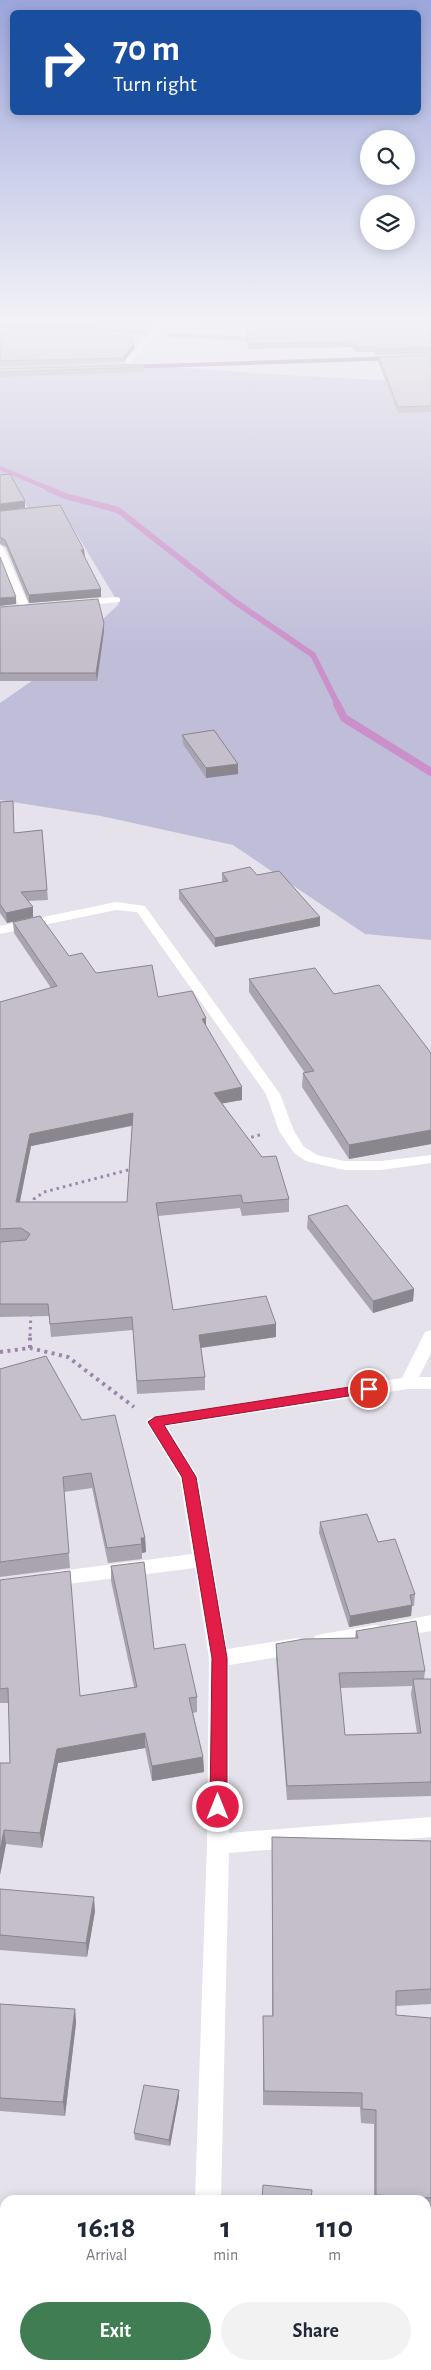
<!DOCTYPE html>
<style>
body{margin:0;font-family:"Alegreya Sans",sans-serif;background:#f2f2f3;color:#1f2937;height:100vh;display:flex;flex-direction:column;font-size:19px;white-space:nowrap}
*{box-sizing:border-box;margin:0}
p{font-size:16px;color:#747a83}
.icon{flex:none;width:28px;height:28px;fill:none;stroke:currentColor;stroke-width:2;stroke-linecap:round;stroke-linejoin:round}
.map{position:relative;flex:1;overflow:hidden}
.panel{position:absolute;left:0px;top:2195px;width:431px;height:175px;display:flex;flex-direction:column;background:#fff;border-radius:15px 15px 0 0;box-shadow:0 2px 12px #0003}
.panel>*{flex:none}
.guide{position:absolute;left:10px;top:10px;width:411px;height:105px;border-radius:8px;box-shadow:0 2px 12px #0003;background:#1a4fa0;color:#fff;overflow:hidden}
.tools{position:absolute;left:360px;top:130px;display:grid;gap:10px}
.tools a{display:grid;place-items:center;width:55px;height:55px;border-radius:50%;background:#fff;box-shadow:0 2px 12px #0003;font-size:25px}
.pin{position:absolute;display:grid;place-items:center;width:42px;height:42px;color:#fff;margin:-21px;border:2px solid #fff;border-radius:50%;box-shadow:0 1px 5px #0007}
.me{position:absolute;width:55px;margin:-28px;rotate:0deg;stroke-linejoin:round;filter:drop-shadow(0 0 4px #0008)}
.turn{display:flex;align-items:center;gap:18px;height:105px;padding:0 20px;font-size:22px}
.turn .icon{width:65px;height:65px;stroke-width:2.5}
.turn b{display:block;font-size:35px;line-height:42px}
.eta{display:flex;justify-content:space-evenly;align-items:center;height:85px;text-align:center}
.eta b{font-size:30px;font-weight:700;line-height:35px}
.action{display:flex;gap:10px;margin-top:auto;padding:10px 20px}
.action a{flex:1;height:58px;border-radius:30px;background:#407d52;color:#fff;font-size:20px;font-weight:700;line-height:58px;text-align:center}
.action a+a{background:#f2f2f3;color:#1f2937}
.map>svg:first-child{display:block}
.green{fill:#c0bdd9}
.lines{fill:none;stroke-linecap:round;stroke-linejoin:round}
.stream-far2{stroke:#ca90ca;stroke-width:4.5}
.stream-far1{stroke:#ca90ca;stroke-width:6}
.stream{stroke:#ca90ca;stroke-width:8}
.path-far1{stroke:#9a86ab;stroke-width:3;stroke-dasharray:2.5 4;stroke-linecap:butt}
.path{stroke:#9a86ab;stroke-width:4;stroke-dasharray:3 4.5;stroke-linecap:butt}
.minor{fill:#fff;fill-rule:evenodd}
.major{fill:#886b9b;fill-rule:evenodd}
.wall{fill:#a9a4af;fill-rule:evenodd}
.shaded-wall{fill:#89868e}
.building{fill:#c4bfcb;stroke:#89868e;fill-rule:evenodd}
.route{fill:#e11d48;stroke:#92132f}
</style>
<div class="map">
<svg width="431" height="2370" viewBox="0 0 431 2370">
<rect width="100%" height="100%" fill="#e5e2eb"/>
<g class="green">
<path d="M 0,320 L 155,320 L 143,331 Z"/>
<path d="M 0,346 L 53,358 L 267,374 L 395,381 L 431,379 L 431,940 L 365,934 L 233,845 L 101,816 L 0,800 L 0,703 L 52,667 L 119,604 L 59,505 L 28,509 L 21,495 L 0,483 Z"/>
</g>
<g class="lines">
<g class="stream-far2">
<path d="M 0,324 L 146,333"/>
<path d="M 171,335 L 258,339"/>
<path d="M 0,468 L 50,489"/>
</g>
<path class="stream-far1" d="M 47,488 L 65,496 L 118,510 L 234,601 L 313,655 L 338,705"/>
<path class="stream" d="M 337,704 L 344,718 L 431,772"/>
<g class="path-far1">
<path d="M 245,1139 L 263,1134"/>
<path d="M 32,1206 L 34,1199 L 44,1192 L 132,1169"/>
<path d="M 30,1336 L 31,1313"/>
</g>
<g class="path">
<path d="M 30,1348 L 30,1335"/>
<path d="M 0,1352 L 30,1348 L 68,1357 L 134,1407"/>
</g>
<g class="minor">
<path d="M 162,320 L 168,320 L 129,363 L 125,363 L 125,361 Z"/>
<path d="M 0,545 L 4,548 L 30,608 L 28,610 L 20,608 L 0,558 Z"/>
<path d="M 117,597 L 120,598 L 120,602 L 78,606 L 73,603 L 78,600 Z"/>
<path d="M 116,902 L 145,906 L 280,1094 L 294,1131 L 304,1147 L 317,1155 L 344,1161 L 381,1161 L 431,1155 L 431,1163 L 381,1170 L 344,1170 L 306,1161 L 294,1153 L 279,1131 L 266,1094 L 137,912 L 116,910 L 0,934 L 0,926 Z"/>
<path d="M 431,1330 L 431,1353 L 419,1377 L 431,1377 L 431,1389 L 408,1389 L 167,1426 L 198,1477 L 227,1649 L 297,1638 L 304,1640 L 307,1646 L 304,1652 L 297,1654 L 229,1665 L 229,1833 L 431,1817 L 431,1837 L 229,1853 L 221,2200 L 195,2200 L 207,1844 L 209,1658 L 195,1568 L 52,1586 L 45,1584 L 42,1579 L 45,1574 L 52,1572 L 192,1554 L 180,1478 L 146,1422 L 149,1418 L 402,1378 L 425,1332 Z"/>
<path d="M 431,1615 L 431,1631 L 398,1637 L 391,1635 L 388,1629 L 391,1623 Z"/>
<path d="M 375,1625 L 382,1627 L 385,1633 L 382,1639 L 375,1641 L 322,1650 L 315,1648 L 312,1642 L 315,1636 L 322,1634 Z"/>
<path d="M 0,2237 L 5,2238 L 5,2264 L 0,2263 Z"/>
<rect x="426" y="2283" width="5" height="26"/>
</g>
<path class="major" d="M 431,355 L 431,359 L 124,369 L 121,367 L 124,365 Z"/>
</g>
<g class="wall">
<path d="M 184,320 L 431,320 L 431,354 L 375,355 L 374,352 L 356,352 L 352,347 L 248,349 L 246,327 L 184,324 Z"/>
<path d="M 0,324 L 135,348 L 123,362 L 0,366 Z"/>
<path d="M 431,355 L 431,412 L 398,413 L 378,362 L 379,357 Z"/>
<path d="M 144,367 L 144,372 L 0,377 L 0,369 Z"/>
<path d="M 0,511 L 84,550 L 85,557 L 101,589 L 101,597 L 29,603 L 6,547 L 0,544 Z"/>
<path d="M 0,607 L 104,623 L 104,631 L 97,681 L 0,681 Z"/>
<path d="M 182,735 L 238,764 L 238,774 L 206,778 L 183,744 Z"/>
<path d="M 0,802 L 14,833 L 42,830 L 48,900 L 28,901 L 33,907 L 33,917 L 7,923 L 0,913 Z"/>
<path d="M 222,873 L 257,875 L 320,926 L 215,947 L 179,899 L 179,890 L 222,882 Z"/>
<path d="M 13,922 L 96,973 L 158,997 L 206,1027 L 242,1100 L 222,1103 L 289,1199 L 289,1212 L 242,1216 L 240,1208 L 158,1216 L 173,1310 L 276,1324 L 276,1337 L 201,1348 L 205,1377 L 205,1390 L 137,1394 L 133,1330 L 51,1337 L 49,1316 L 0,1317 L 0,1002 L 51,988 L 14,933 ZM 132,1126 L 127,1202 L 20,1202 L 31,1146 Z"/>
<path d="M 249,979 L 334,994 L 431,1053 L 431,1144 L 349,1159 L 302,1087 L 303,1073 L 305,1073 L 249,992 Z"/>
<path d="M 308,1216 L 414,1289 L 413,1301 L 373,1313 L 307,1228 Z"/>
<path d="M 46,1356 L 145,1538 L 146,1552 L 142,1553 L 142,1559 L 108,1563 L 92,1488 L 64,1492 L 70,1568 L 0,1577 L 0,1369 Z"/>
<path d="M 320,1522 L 378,1542 L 415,1594 L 414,1606 L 412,1606 L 411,1616 L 349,1627 L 319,1533 Z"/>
<path d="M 111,1566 L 154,1649 L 197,1697 L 197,1712 L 193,1713 L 203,1757 L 204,1772 L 152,1781 L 145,1748 L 58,1763 L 42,1848 L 6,1844 L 0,1875 L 10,1763 L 9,1703 L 0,1703 L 0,1580 L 80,1696 L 134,1687 L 111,1581 Z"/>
<path d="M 356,1631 L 425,1671 L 424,1679 L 431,1679 L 431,1796 L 287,1800 L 276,1658 L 276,1644 L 355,1638 ZM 412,1686 L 411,1694 L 417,1733 L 345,1735 L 340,1688 Z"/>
<path d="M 272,1837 L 431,1841 L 431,2004 L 396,2006 L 396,2015 L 431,2018 L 431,2212 L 426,2212 L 426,2200 L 374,2200 L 374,2124 L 361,2123 L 360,2107 L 263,2105 L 263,2016 L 272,2016 Z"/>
<path d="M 0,1889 L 95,1911 L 87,1957 L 0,1950 Z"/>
<path d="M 0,2004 L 75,2009 L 76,2023 L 65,2116 L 0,2111 Z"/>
<path d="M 179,2097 L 170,2146 L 135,2140 L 134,2133 Z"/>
<path d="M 426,2293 L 428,2296 L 431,2295 L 431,2370 L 402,2370 L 403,2365 L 426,2365 Z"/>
</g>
<g class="shaded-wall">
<path d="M 134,343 L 135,348 L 123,362 L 123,358 Z"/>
<path d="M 25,501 L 25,508 L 0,511 L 0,504 Z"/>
<path d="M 81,550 L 84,550 L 85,557 Z"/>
<path d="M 101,589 L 101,597 L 29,603 L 29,595 Z"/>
<path d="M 16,597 L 16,604 L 0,606 L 0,598 Z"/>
<path d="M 104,623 L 104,631 L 97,681 L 96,673 Z"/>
<path d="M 238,764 L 238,774 L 206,778 L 206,768 Z"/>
<path d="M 33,907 L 33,917 L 7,923 L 6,913 Z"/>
<path d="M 320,917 L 320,926 L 215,947 L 215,938 Z"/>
<path d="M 206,1018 L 206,1030 L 202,1019 Z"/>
<path d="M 242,1087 L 242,1100 L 214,1105 L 214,1093 Z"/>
<path d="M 133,1113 L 134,1125 L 31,1146 L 17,1215 L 16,1202 L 30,1134 Z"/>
<path d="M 431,1130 L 431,1144 L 349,1159 L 349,1145 Z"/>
<path d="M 414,1289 L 413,1301 L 373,1313 L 373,1301 Z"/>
<path d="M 276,1324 L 276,1337 L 199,1348 L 199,1335 Z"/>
<path d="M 141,1538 L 145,1538 L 146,1552 L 142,1553 Z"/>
<path d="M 412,1605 L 411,1616 L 349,1627 L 350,1616 Z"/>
<path d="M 145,1733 L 145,1748 L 58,1763 L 42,1848 L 40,1833 L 57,1749 Z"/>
<path d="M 203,1757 L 204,1772 L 152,1781 L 152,1766 Z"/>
<path d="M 4,1830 L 6,1844 L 0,1875 L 0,1851 Z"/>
<path d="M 94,1897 L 95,1911 L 87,1957 L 86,1943 Z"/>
<path d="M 75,2009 L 76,2023 L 65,2116 L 63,2102 Z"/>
<path d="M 179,2090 L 179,2097 L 170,2146 L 169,2140 Z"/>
<path d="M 18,2365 L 22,2365 L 20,2370 L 17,2370 Z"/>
</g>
<g class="building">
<path d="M 198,320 L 431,320 L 431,348 L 376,349 L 375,347 L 356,347 L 352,342 L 248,344 L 246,322 Z"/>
<path d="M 0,324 L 130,332 L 134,343 L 123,358 L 0,361 Z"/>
<path d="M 431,355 L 431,406 L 398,407 L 379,357 Z"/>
<path d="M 143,365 L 144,367 L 0,372 L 0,369 Z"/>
<path d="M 10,474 L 25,501 L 0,504 L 0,475 Z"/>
<path d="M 60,505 L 84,550 L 81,550 L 101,589 L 29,595 L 5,540 L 0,537 L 0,511 Z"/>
<path d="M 0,557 L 16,597 L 0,598 Z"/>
<path d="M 98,599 L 104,623 L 96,673 L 0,673 L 0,607 Z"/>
<path d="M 214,730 L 238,764 L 206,768 L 182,735 Z"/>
<path d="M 13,801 L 14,833 L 42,830 L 47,890 L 21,892 L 33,907 L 6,913 L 0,904 L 0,802 Z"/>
<path d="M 250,867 L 257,875 L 279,871 L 320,917 L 215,938 L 179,890 L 228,881 L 222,873 Z"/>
<path d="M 40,916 L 69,956 L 82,953 L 96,973 L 152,965 L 158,997 L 192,991 L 206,1018 L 202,1019 L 242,1087 L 214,1093 L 262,1157 L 276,1156 L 289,1199 L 243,1203 L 241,1195 L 156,1203 L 173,1310 L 266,1296 L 276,1324 L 199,1335 L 205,1377 L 137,1381 L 132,1317 L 50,1324 L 48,1304 L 0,1304 L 0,1242 L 26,1240 L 30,1234 L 21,1228 L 0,1229 L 0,1002 L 57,986 L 13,922 ZM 133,1113 L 127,1202 L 16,1202 L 30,1134 Z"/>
<path d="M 315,968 L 334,994 L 379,985 L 431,1053 L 431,1130 L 349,1145 L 303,1073 L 314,1071 L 249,979 Z"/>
<path d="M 347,1205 L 414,1289 L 373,1301 L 308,1216 Z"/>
<path d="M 46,1356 L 82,1420 L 115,1415 L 145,1538 L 141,1538 L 142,1544 L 107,1548 L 91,1473 L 63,1477 L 69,1553 L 0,1562 L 0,1369 Z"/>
<path d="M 367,1514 L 378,1542 L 395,1539 L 415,1594 L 410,1595 L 412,1605 L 350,1616 L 320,1522 Z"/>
<path d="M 144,1562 L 154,1649 L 185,1644 L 197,1697 L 189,1698 L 203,1757 L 152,1766 L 145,1733 L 57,1749 L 40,1833 L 4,1830 L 0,1851 L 0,1763 L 10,1763 L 8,1688 L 0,1689 L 0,1580 L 70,1571 L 80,1696 L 137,1687 L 111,1566 Z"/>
<path d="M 416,1621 L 425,1671 L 339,1673 L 345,1735 L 421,1733 L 413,1679 L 431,1679 L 431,1782 L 287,1786 L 276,1644 L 304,1639 L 358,1638 L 356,1631 Z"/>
<path d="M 272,1837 L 431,1841 L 431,1989 L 396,1991 L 396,2015 L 431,2018 L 431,2198 L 376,2195 L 376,2110 L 362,2109 L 362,2093 L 264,2091 L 263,2016 L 273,2016 Z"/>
<path d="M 0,1889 L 94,1897 L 86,1943 L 0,1935 Z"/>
<path d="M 0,2004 L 75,2009 L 63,2102 L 0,2098 Z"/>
<path d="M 144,2085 L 179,2090 L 169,2140 L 134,2133 Z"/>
<path d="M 263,2185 L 312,2190 L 311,2200 L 262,2200 Z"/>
<path d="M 426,2293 L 428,2296 L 431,2295 L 431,2357 L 426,2357 Z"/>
<path d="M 2,2316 L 5,2317 L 5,2365 L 18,2365 L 17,2370 L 4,2370 L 0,2368 L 0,2322 Z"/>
</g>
<linearGradient id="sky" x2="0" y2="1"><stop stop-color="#9ca6dc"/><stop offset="0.49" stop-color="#f3f2f6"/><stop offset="1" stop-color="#f3f2f6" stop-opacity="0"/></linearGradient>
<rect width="431" height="652" fill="url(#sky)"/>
<path class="route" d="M 369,1384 L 374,1386 L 376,1389 L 374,1392 L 164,1425 L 196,1477 L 227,1658 L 227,1807 L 224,1812 L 218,1814 L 213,1812 L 210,1807 L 212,1658 L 182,1477 L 148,1422 L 155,1417 Z"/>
</svg>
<div class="tools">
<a><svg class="icon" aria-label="search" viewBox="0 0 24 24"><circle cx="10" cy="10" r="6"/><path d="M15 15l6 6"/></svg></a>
<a><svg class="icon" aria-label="layers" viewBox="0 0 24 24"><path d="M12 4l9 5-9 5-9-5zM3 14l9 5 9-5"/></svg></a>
</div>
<div class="pin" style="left:369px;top:1389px;background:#d93025"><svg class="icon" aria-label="arrive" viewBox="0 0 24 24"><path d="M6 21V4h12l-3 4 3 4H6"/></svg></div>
<svg class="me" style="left:218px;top:1807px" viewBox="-20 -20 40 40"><circle r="17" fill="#e11d48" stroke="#fff" stroke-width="3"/><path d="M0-11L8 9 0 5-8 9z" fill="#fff"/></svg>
<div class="guide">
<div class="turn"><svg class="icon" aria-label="right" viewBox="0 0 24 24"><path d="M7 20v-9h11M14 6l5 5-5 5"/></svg><div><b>70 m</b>Turn right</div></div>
</div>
<section class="panel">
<div class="eta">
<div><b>16:18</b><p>Arrival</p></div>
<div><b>1</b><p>min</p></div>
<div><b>110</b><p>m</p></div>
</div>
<div class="action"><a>Exit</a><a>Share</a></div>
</section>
</div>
